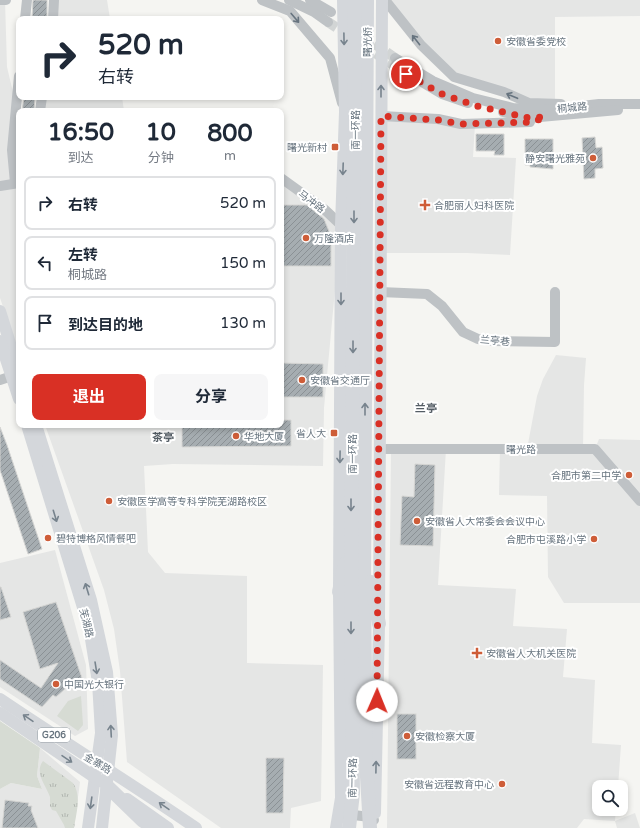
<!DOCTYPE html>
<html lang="zh">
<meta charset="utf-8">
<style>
body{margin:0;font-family:"Varela Round","Noto Sans SC",sans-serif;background:#f6f6f7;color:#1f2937;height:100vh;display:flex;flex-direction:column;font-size:15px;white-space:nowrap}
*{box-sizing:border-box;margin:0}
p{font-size:13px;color:#747a83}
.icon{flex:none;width:22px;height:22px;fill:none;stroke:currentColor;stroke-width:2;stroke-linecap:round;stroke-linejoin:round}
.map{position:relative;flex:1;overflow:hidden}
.drawer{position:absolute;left:16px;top:108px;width:268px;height:320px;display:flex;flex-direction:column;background:#fff;border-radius:8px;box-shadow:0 2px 6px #0003}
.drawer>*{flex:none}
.banner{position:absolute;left:16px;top:16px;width:268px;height:84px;border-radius:8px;box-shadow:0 2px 6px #0003;background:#fff;color:#1f2937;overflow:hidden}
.controls{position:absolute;left:592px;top:780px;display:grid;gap:8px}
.controls a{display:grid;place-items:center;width:36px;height:36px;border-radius:8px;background:#fff;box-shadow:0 2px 6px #0003;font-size:20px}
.pin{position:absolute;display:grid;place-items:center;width:34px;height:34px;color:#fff;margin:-17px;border:2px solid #fff;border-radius:50%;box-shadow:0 1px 4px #0007}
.me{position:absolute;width:44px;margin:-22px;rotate:1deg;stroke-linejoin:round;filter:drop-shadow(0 0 3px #0008)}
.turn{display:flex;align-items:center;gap:14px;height:84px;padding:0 16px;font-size:18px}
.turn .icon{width:52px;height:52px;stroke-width:2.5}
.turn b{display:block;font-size:28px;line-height:34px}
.eta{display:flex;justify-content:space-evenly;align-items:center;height:68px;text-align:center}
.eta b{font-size:24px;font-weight:700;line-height:28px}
.button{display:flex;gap:8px;margin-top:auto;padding:8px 16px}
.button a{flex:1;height:46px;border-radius:8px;background:#d93025;color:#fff;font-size:16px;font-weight:700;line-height:46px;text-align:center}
.button a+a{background:#f6f6f7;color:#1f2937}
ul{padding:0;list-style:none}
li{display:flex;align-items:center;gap:12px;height:54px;margin:0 8px 6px;padding:0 8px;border:2px solid #e0e1e3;border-radius:8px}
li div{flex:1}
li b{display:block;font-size:15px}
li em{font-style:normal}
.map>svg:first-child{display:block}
.built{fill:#e5e6e5}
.grass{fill:url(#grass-tufts)}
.green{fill:#d6dbd3}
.building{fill:url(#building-hatch);stroke:#d6d6d4}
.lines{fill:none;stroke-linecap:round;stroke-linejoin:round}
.minor-tunnel{stroke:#d2d5d5;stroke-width:10;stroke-dasharray:10 5;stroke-linecap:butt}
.minor{stroke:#bec2c5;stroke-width:10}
.major{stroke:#d4d7db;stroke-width:12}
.highway{stroke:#d4d7db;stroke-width:14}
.oneway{stroke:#67747f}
.oneway2{stroke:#77838d}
.route{stroke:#d93025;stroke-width:7;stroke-dasharray:0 12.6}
.poi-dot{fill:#ce5d38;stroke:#fff;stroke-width:1.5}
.labels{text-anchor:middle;stroke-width:4;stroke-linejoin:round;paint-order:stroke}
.shield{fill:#fff;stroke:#959ea5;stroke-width:1}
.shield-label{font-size:9px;font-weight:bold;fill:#67747f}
.poi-label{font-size:10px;fill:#67747f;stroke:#fff;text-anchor:start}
.street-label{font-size:10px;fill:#67747f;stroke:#fff}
.neighbourhood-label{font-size:11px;font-weight:bold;fill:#545d65;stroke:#fff}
</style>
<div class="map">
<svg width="640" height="828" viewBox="0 0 640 828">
<defs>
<pattern id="grass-tufts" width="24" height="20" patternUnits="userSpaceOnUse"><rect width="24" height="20" fill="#d6dbd3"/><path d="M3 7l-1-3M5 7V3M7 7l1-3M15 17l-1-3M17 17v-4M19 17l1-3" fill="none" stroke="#b1b6b0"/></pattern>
<pattern id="building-hatch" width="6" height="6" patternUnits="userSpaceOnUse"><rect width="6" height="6" fill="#a6adb1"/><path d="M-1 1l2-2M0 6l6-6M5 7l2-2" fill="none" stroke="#8b9195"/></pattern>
</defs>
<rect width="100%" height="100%" fill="#f5f5f2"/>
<g class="built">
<path d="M 0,0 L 5,0 L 7,67 L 16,105 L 12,150 L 19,183 L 19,352 L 0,298 Z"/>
<path d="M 54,0 L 107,0 L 110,19 L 53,19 Z"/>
<path d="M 385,0 L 640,0 L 640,16 L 555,17 L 555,102 L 529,103 L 454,77 Z"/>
<path d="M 42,97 L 122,97 L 124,111 L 40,111 Z"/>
<path d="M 381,116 L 475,124 L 473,157 L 516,158 L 510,255 L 467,253 L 380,253 Z"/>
<path d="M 281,178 L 341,225 L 324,408 L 323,466 L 173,464 L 144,466 L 148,552 L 165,573 L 247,576 L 247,663 L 323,665 L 321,801 L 291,808 L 290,828 L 221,828 L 127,762 L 120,671 L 114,629 L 104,590 L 45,425 L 281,425 Z"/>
<path d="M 556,355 L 586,358 L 584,385 L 583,449 L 595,449 L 599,439 L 640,440 L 640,603 L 564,603 L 548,577 L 547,496 L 499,495 L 500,449 L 527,449 L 537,396 L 543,379 Z"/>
<path d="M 446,449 L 438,585 L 516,589 L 513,626 L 567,629 L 563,677 L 595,680 L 592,743 L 621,745 L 618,787 L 599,787 L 599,809 L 616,809 L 615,821 L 635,813 L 640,828 L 617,828 L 615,821 L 584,819 L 577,828 L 387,828 L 391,450 Z"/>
<path d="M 55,550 L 86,665 L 88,729 L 75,736 L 0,687 L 0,563 Z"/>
<path d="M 40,748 L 80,782 L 74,828 L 0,828 L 0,789 L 11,783 L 42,789 L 37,776 Z"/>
</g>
<path class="grass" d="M 43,761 L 73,783 C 82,796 76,814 74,828 L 65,828 L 64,825 L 56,811 L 52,810 L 50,806 C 50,803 50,800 50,797 C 46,785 34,773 43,761 Z"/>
<g class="green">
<path d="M 81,696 L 83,725 L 78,731 L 57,716 L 68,701 Z"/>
<path d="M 0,721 L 40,748 L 37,776 L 42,789 L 11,783 L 0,789 Z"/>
</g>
<g class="building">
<path d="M 33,0 L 47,0 L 47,19 L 32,19 Z"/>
<path d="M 24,97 L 35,97 L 34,111 L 22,111 Z"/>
<path d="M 476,134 L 504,134 L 504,155 L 494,155 L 495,151 L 476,151 Z"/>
<path d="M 595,137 L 596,148 L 602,147 L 603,168 L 595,169 L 595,178 L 584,179 L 582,138 Z"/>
<path d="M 525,139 L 553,139 L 553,169 L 530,167 L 530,165 L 525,165 Z"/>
<path d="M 281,205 L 307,205 L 324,219 L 329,231 L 331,245 L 331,266 L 282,266 Z"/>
<path d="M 281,363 L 323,364 L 323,397 L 281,397 Z"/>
<path d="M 281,420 L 291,420 L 291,446 L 182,447 L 182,425 L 281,425 Z"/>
<path d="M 0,427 L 7,445 L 42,549 L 28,554 L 0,470 Z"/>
<path d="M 415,464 L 435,465 L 433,546 L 400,545 L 402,496 L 414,497 Z"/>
<path d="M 0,587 L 1,587 L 11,617 L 0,620 Z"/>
<path d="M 56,602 L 82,678 L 64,686 L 65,689 L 56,697 L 53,695 L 42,707 L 0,679 L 0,660 L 41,688 L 58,663 L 40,669 L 23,612 Z"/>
<rect x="397" y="714" width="19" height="45"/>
<path d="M 266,758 L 284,758 L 283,813 L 266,813 Z"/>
<path d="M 5,800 L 29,803 L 28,806 L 32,806 L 31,810 L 38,828 L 2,828 Z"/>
</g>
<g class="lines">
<g class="minor-tunnel">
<path d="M 328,22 L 348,35"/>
<path d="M 362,35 L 395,58"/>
<path d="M 363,45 L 395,66"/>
</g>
<g class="minor">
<path d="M 0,0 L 6,0"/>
<path d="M 262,0 L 290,11 L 330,58 L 342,103"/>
<path d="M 289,0 L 314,12 L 328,22"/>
<path d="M 310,0 L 331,12"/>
<path d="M 385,0 L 421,45 L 454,77 L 504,92 L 529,103 L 561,104"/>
<path d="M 25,19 L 27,0"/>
<path d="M 53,19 L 54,0"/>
<path d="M 395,58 L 433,81 L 473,98 L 513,108 L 546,110 L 599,104 L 640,104"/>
<path d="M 395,66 L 442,94 L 468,103"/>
<path d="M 40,111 L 42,97"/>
<path d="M 503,112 L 529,118 L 618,110"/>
<path d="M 381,116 L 438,119 L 461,124 L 530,122"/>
<path d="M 281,178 L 324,209 L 341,225"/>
<path d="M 15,183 L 12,150 L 19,76"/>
<path d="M 0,186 L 19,183"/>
<path d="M 380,292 L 427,294 L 442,306 L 463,332 L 478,339 L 493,341 L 555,342 L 555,292"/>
<path d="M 0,380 L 12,376"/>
<path d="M 379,449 L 595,449 L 640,501"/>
<path d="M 344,815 L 345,814 L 370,817 L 374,820"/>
</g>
<g class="major">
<path d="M 0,311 L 19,372"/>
<path d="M 0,341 L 19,399"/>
<path d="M 27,425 L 89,627 L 98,682 L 101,733 L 88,828"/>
<path d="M 36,425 L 91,600 L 107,672 L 112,735 L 102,828"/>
<path d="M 0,699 C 65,743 132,784 196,828"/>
<path d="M 0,713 L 100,781"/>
<path d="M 127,799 L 168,828"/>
<path d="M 375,813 L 379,624 L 382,0"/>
<path d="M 336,828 L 341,798 L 339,592 L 341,225 L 345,112 L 343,0"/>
</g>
<g class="highway">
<path d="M 367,0 L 364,591 L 366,760 L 370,828"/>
<path d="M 371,582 L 379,624"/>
<path d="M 339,592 L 345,564"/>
<path d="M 107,786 L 142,820 L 153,828"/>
<path d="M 349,828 L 353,793 L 351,590 L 355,0"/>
</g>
</g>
<defs><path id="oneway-shaft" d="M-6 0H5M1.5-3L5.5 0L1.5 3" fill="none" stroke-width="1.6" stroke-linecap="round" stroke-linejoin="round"/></defs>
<g class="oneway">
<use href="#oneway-shaft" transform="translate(295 18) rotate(50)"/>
<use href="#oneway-shaft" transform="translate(416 40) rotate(-128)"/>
<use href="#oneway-shaft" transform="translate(512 96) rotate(-157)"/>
</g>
<g class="oneway2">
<use href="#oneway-shaft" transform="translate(344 39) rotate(89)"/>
<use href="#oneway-shaft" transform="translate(381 91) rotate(-90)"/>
<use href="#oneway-shaft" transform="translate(343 169) rotate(92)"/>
<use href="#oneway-shaft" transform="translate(354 217) rotate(90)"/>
<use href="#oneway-shaft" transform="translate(341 299) rotate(90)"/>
<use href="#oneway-shaft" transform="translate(353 347) rotate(90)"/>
<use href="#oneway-shaft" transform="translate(365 409) rotate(-90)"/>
<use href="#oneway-shaft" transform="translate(340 457) rotate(91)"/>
<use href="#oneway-shaft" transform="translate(351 505) rotate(90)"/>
<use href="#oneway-shaft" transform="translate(55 516) rotate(73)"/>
<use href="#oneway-shaft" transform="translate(87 589) rotate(-107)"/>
<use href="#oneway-shaft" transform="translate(351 628) rotate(90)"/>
<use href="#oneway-shaft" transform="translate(96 668) rotate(81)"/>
<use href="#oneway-shaft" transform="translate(28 718) rotate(-146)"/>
<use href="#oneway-shaft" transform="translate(111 731) rotate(-93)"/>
<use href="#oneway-shaft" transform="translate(67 759) rotate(34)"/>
<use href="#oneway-shaft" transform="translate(376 767) rotate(-89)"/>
<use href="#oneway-shaft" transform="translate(91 803) rotate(98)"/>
<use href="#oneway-shaft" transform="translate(164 806) rotate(-145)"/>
</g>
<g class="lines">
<path class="route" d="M 377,701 L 381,116 L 438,120 L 461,124 L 533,122 L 545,117 L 529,118 L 477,106 L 442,94 L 406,74"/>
</g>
<g class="poi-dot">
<circle cx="498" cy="41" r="4"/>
<rect x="331" y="143" width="8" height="8" rx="2"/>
<circle cx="593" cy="158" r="4"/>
<path d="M423 199h4v4h4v4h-4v4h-4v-4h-4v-4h4z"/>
<circle cx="306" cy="238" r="4"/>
<circle cx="302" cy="380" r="4"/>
<rect x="330" y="429" width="8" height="8" rx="2"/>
<circle cx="236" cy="436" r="4"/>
<circle cx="629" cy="475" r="4"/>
<circle cx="109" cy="501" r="4"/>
<circle cx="417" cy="521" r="4"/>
<circle cx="48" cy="538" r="4"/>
<circle cx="594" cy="539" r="4"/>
<path d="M475 647h4v4h4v4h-4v4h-4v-4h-4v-4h4z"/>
<circle cx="56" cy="684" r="4"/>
<circle cx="407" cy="736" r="4"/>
<circle cx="502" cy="784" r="4"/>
</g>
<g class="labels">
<rect class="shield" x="38" y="728" width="32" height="14" rx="3"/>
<g class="shield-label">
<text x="54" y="738">G206</text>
</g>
<g class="poi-label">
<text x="506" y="45">安徽省委党校</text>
<text x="327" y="151" text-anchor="end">曙光新村</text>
<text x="585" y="162" text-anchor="end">静安曙光雅苑</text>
<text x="434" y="209">合肥丽人妇科医院</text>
<text x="314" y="242">万隆酒店</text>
<text x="310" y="384">安徽省交通厅</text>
<text x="326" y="437" text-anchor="end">省人大</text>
<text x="244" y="440">华地大厦</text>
<text x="621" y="479" text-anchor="end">合肥市第二中学</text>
<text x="117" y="505">安徽医学高等专科学院芜湖路校区</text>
<text x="425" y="525">安徽省人大常委会会议中心</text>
<text x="56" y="542">碧特博格风情餐吧</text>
<text x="586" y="543" text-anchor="end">合肥市屯溪路小学</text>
<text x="486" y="657">安徽省人大机关医院</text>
<text x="64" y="688">中国光大银行</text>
<text x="415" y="740">安徽检察大厦</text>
<text x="494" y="788" text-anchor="end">安徽省远程教育中心</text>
</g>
<g class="street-label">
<text transform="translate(367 42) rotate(-90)" y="4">曙光桥</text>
<text transform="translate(572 107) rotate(-6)" y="4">桐城路</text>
<text transform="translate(355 130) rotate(-90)" y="4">南一环路</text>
<text transform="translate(312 201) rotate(37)" y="4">马冲路</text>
<text transform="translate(495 340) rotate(5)" y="4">兰亭巷</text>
<text x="521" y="453">曙光路</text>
<text transform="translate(352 454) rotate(-90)" y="4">南一环路</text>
<text transform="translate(87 623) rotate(76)" y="4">芜湖路</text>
<text transform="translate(98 763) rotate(31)" y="4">金寨路</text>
<text transform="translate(352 778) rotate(-89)" y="4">南一环路</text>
</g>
<g class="neighbourhood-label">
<text x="426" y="412">兰亭</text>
<text x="163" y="441">茶亭</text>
</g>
</g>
</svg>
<div class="controls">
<a><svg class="icon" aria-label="search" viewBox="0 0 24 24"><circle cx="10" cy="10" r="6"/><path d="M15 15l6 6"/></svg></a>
</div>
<div class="pin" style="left:406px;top:74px;background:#d93025"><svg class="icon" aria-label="arrive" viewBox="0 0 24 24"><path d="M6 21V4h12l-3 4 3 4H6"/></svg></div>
<svg class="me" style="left:377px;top:701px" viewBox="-20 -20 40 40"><circle r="19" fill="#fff"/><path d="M0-13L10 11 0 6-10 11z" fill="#d93025"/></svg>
<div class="banner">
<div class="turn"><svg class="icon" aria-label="right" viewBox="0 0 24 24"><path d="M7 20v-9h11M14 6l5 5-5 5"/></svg><div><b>520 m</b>右转</div></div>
</div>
<section class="drawer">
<div class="eta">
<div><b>16:50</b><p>到达</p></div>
<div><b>10</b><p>分钟</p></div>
<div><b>800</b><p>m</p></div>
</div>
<ul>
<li><svg class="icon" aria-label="right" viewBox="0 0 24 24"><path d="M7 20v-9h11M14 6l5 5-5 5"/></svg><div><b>右转</b></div><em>520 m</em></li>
<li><svg class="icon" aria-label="left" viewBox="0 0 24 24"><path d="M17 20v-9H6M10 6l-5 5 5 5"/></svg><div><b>左转</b><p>桐城路</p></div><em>150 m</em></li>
<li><svg class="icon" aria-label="arrive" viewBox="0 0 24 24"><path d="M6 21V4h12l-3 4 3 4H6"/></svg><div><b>到达目的地</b></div><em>130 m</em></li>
</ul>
<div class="button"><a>退出</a><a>分享</a></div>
</section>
</div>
